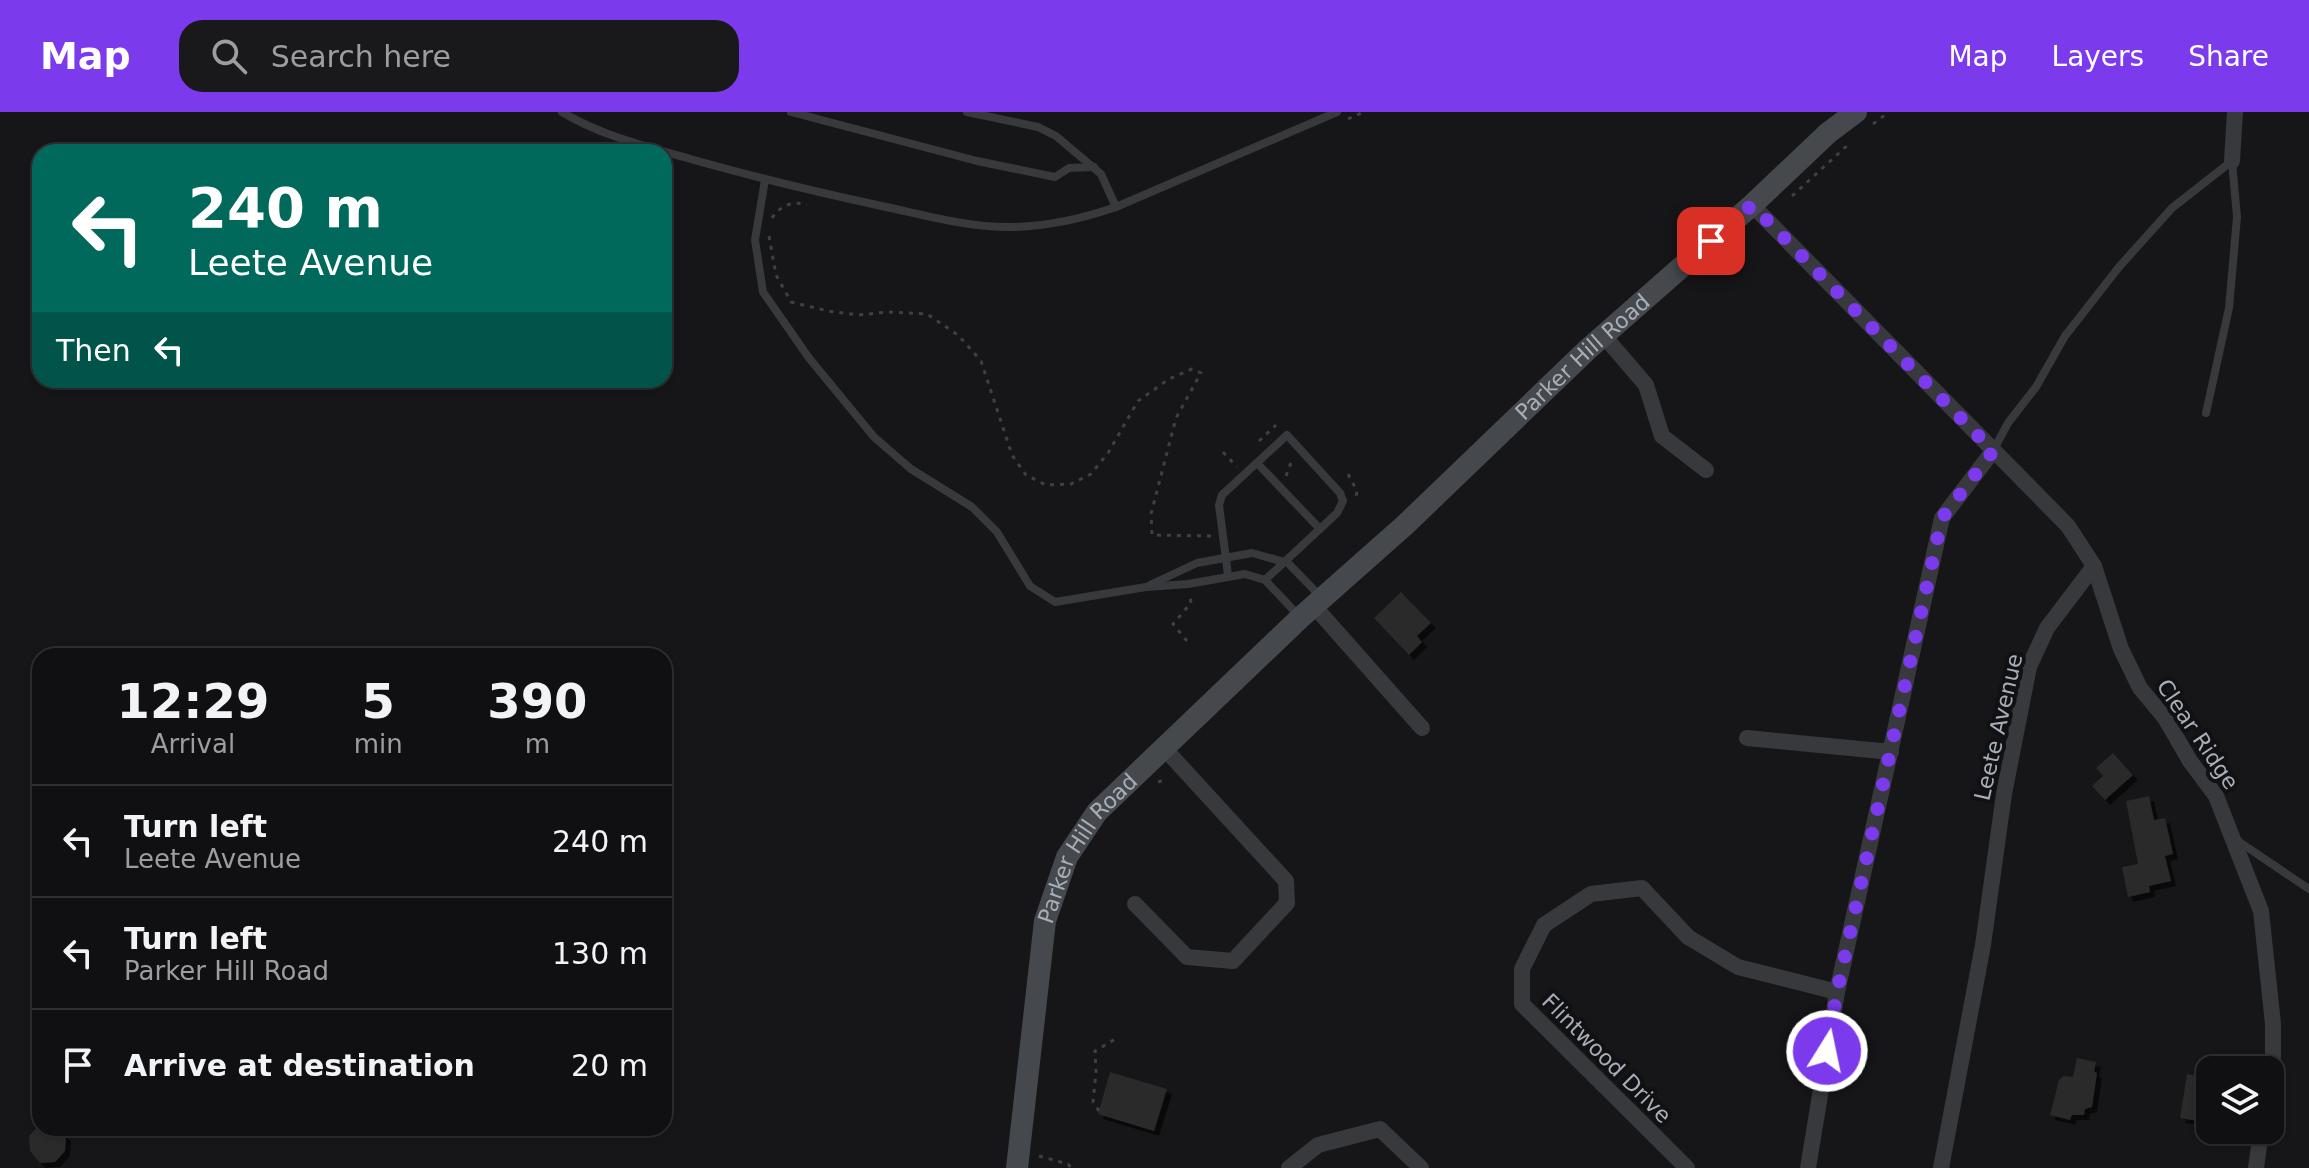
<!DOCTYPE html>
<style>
body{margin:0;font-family:"DejaVu Sans",sans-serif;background:#19191b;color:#f1f3f6;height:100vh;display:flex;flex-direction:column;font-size:30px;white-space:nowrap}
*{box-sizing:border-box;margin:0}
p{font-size:26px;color:#9c9d9f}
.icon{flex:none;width:44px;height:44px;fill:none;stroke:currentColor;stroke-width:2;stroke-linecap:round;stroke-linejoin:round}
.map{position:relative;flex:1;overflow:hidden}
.drawer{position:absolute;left:32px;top:536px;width:640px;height:488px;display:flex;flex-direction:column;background:#101012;border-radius:24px;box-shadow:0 2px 6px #0004,0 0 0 2px #303032}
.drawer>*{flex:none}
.guide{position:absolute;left:32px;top:32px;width:640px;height:244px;border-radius:24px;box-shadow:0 2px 6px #0004,0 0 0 2px #303032;background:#00695c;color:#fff;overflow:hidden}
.tools{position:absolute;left:2196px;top:944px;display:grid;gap:16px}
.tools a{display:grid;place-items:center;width:88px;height:88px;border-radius:16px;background:#101012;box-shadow:0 2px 6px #0004,0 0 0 2px #303032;font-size:40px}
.pin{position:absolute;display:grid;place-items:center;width:68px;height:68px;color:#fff;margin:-34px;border-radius:16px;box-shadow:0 4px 12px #0006}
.me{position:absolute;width:88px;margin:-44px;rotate:10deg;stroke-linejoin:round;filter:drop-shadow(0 0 6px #0008)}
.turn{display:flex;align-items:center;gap:28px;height:168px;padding:0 24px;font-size:36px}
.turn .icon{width:104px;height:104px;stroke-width:2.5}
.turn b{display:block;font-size:56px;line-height:68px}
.then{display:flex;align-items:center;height:76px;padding:0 24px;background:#0003;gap:16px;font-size:30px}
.eta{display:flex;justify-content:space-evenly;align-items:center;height:136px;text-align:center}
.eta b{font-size:48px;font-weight:600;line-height:56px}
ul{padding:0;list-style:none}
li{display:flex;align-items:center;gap:24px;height:112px;padding:0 24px;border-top:2px solid #303032}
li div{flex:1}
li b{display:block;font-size:30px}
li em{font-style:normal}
header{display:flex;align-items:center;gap:48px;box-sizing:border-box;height:112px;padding:0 40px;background:#7c3aed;color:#fff}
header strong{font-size:38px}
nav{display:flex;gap:44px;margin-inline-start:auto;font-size:28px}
.search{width:560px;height:72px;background:#19191b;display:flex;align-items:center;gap:20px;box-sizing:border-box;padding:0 28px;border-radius:24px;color:#9c9d9f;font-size:30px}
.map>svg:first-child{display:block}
.building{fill:#29292c;filter:url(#shadow)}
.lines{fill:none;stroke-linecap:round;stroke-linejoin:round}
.path{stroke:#3d4044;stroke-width:3;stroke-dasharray:4 6;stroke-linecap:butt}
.lane{stroke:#37393d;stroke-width:8}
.street{stroke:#37393d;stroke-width:16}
.secondary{stroke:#45484d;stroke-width:22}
.route{stroke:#7c3aed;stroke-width:14;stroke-dasharray:0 25.2}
.labels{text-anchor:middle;stroke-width:8;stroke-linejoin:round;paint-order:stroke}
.street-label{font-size:22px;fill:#a8aeb8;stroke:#111113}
</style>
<header>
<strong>Map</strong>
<div class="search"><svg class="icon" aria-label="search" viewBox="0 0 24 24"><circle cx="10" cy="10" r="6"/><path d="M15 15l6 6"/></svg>Search here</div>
<nav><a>Map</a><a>Layers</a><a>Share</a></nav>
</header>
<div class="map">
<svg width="2309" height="1056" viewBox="0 0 2309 1056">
<defs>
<filter id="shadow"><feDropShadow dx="5" dy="5" stdDeviation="0" flood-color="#0009"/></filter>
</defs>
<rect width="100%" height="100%" fill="#161618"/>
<g class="building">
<path d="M 1401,480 L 1431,511 L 1417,524 L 1422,530 L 1409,543 L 1374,506 Z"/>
<path d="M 2113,641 L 2133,663 L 2105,688 L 2092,674 L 2103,664 L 2096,656 Z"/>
<path d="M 2149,684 L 2154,708 L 2165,706 L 2173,742 L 2165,744 L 2171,769 L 2149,774 L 2150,780 L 2128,785 L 2122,755 L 2138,752 L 2126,689 Z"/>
<path d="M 2077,946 L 2096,950 L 2094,960 L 2097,961 L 2092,995 L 2085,997 L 2084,1003 L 2072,1003 L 2070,1008 L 2050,1003 L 2059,968 L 2064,964 L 2073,965 Z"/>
<path d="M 1110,960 L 1167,977 L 1154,1019 L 1098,1002 Z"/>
<path d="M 2187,962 L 2210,966 L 2210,1011 L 2180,1006 Z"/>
<path d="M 37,1016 L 57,1016 L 66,1024 L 65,1039 L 55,1050 L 40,1051 L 30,1039 L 29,1024 Z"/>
</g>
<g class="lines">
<g class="path">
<path d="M 1348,7 L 1364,0"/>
<path d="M 1873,12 L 1889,0"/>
<path d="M 1792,84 L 1851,30"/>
<path d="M 772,106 C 782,92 791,90 807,92"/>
<path d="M 769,124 L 776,163 L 791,190 L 828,199 L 859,203 L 887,200 L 927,202 L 958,223 L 981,249 L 1012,343 L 1026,363 L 1046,373 L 1071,372 L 1091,362 L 1108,341 L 1138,289 L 1169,267 L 1192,257 L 1201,261 L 1176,306 L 1151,402 L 1152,423 L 1212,424"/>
<path d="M 1259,329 L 1276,313"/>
<path d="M 1223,340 L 1237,355"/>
<path d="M 1348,362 L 1357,379 L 1356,385"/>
<path d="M 1286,364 L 1292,348"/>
<path d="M 1187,529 L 1173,512 L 1191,491 L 1190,484"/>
<path d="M 1158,670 L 1167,667"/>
<path d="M 1099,999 L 1093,990 L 1096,960 L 1095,939 L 1117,926"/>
<path d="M 1039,1044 L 1068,1052 L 1071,1056"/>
</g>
<g class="lane">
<path d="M 562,0 C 600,23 644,34 687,46 C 750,64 813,79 877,93 C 920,102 964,115 1009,115 C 1046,115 1081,107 1116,95 L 1337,0"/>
<path d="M 791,0 L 977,49 L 1055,65 L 1069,56 L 1094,55"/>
<path d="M 967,0 L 1038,15 L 1056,24 L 1101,62 L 1116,95"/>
<path d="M 765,68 L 755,128 L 763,180 L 809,246 L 874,325 L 911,357 L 972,395 L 997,420 L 1030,474 L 1055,490 L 1146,475 L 1188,472 L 1245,462 L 1265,468 L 1299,504"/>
<path d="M 2206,301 L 2229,196 L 2237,105 L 2232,50"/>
<path d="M 1993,339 L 2008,311 L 2036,275 L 2065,224 L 2119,155 L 2172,96 L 2232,49"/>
<path d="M 1257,351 L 1320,417"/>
<path d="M 1228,463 L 1219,393 L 1222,383 L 1287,323 L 1340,381 L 1343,389 L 1337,401 L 1265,468"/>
<path d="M 1150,473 L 1197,451 L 1252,441 L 1288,451 L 1320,484"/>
<path d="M 2235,727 L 2309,777"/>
</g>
<g class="street">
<path d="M 2232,49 L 2235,0"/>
<path d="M 1752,93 L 2068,414 L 2094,454 L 2047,516 L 2029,555 L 2004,682 L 1983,833 L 1941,1056"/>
<path d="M 1604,224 L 1646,273 L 1662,324 L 1706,358"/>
<path d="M 2094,454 L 2121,537 L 2140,576 L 2165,606 L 2190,649 L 2216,684 L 2261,799 L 2273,912 L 2273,963 L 2270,1006"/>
<path d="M 1314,494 L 1422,616"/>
<path d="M 1747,626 L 1891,640"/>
<path d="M 1135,792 L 1187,845 L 1233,849 L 1287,791 L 1286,769 L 1164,636"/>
<path d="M 1289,1056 L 1318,1033 L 1380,1017 L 1421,1056"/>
<path d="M 1687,1056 L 1522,892 L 1522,857 L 1544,813 L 1591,782 L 1642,776 L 1688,825 L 1738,855 L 1837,880"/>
<path d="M 1808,1056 L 1837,880 L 1942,406 L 1993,339"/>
<path d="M 2256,1056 L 2260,1027 L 2264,1018"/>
</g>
<path class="secondary" id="s1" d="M 1017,1056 L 1045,809 L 1067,745 L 1097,700 L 1300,506 L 1405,413 L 1587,238 L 1752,93 L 1828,21 L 1856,0"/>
</g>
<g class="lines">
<path class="route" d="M 1711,129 L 1752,93 L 1993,339 L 1942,406 L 1837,880 L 1827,939"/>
</g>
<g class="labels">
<g class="street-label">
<text dy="8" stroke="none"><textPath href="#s1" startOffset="1036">Parker Hill Road</textPath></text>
<text transform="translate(1998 615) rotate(-77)" y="8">Leete Avenue</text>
<text transform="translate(2198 622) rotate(56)" y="8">Clear Ridge</text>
<text dy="8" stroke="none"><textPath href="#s1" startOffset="334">Parker Hill Road</textPath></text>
<text transform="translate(1607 946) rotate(45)" y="8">Flintwood Drive</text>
</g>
</g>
</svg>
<div class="tools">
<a><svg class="icon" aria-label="layers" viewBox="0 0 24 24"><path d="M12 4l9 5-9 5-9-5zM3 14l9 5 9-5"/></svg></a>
</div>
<div class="pin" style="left:1711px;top:129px;background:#d93025"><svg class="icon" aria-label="arrive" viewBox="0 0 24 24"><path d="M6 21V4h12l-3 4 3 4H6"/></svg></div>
<svg class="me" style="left:1827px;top:939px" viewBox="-20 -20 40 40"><circle r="17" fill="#7c3aed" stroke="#fff" stroke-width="3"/><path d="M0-11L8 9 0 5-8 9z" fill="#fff"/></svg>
<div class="guide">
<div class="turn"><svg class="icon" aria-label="left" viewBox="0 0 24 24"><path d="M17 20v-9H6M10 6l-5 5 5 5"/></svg><div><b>240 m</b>Leete Avenue</div></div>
<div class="then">Then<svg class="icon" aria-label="left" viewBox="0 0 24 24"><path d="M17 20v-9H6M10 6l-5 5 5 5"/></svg></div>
</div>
<section class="drawer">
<div class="eta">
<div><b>12:29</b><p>Arrival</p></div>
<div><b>5</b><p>min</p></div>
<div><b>390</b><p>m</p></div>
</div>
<ul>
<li><svg class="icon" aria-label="left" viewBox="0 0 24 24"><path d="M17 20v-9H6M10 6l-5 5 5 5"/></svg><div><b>Turn left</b><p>Leete Avenue</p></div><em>240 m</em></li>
<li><svg class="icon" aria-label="left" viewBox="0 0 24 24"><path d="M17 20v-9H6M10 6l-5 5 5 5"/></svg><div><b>Turn left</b><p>Parker Hill Road</p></div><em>130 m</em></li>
<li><svg class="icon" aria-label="arrive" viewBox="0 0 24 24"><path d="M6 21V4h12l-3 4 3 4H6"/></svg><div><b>Arrive at destination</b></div><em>20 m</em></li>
</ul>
</section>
</div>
